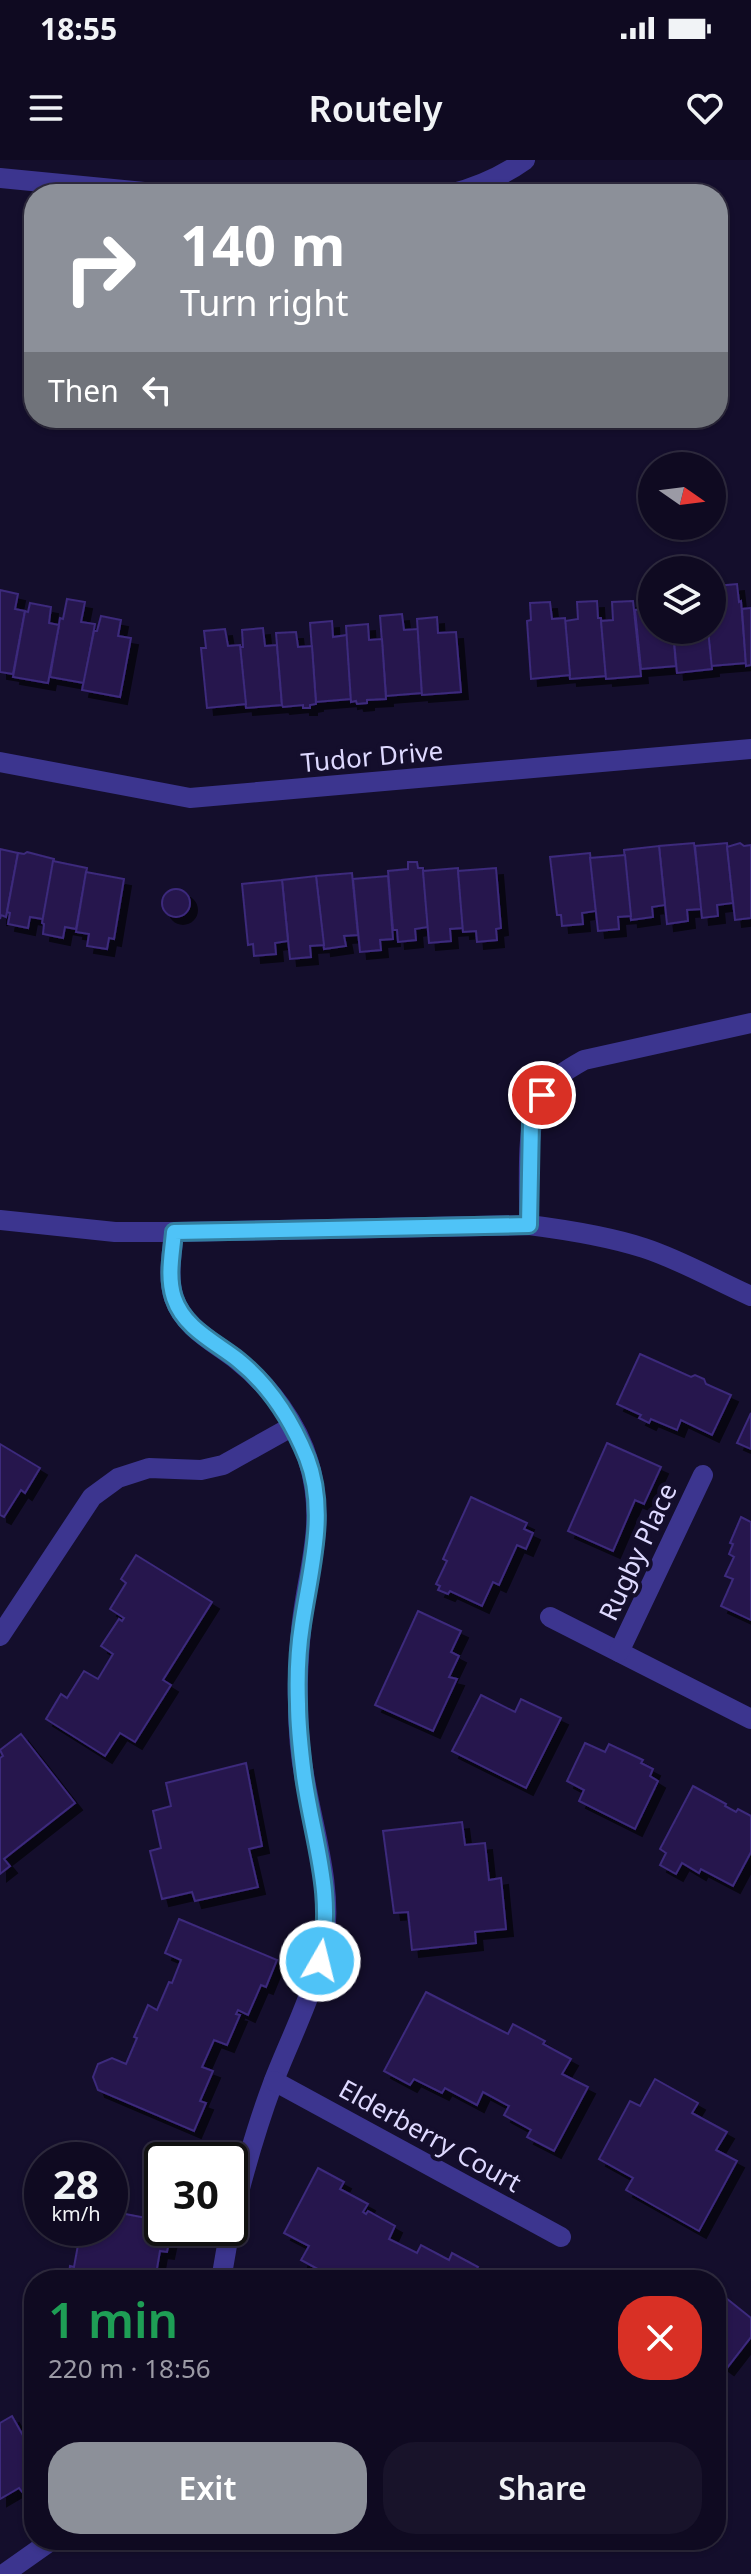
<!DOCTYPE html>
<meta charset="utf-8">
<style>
body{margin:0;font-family:"Noto Sans",sans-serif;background:#18132a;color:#f1f3f6;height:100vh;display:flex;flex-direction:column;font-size:30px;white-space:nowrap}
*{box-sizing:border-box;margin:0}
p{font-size:26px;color:#9b9aa5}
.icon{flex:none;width:44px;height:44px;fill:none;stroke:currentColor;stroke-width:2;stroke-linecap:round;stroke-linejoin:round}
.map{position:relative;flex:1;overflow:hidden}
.details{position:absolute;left:24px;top:2110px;width:702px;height:280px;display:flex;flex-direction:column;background:#0f0a21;border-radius:32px;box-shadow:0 2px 6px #0004,0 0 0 2px #2f2b3f}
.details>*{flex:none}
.guide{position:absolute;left:24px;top:24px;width:704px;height:244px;border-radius:32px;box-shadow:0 2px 6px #0004,0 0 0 2px #2f2b3f;background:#8c9099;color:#fff;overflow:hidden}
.needle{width:52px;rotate:104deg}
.fabs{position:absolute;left:638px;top:292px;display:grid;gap:16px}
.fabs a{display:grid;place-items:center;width:88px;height:88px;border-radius:50%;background:#0f0a21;box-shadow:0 2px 6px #0004,0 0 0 2px #2f2b3f;font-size:40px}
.speed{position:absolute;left:24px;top:1982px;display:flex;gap:16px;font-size:40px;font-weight:700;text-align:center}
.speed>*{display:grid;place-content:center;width:104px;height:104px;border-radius:50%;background:#0f0a21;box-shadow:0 2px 6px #0004,0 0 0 2px #2f2b3f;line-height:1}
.speed small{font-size:20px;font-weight:400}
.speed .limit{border:4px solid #111;border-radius:12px;background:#fff;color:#111}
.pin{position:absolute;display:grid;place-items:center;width:68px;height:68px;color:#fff;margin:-34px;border:4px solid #fff;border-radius:50%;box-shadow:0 2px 8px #0007}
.me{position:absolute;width:88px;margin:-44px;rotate:8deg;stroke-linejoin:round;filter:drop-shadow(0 0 6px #0008)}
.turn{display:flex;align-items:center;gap:28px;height:168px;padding:0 24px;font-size:36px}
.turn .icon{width:104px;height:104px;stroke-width:2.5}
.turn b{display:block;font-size:56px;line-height:68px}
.then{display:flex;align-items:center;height:76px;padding:0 24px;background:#0003;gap:16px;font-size:30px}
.round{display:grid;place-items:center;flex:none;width:84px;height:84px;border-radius:32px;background:#18132a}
.overview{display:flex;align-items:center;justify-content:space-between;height:136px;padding:0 24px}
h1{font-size:48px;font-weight:600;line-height:60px;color:#1e9e55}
.action{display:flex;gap:16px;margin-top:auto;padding:16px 24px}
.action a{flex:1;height:92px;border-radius:32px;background:#8c9099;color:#fff;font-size:32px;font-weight:600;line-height:92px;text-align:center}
.action a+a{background:#18132a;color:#f1f3f6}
.status{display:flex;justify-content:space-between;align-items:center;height:56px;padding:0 40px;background:#0f0a21;direction:ltr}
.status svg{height:22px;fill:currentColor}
header{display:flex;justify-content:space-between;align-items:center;height:104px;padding:0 24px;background:#0f0a21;font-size:36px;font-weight:600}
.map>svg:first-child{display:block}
.building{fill:#25194e;stroke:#3c297c;stroke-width:2;filter:url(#shadow)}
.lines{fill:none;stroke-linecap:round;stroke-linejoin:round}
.minor{stroke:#3c358f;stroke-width:20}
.route-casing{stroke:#337fa1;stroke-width:20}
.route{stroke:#4fc3f7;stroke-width:14}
.labels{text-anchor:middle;stroke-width:8;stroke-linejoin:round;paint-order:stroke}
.street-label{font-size:26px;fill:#ded9ff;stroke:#140e2c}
</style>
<div class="status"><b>18:55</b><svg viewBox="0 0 49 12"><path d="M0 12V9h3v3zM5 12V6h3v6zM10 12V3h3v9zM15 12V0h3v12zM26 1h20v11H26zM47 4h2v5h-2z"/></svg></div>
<header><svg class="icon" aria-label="menu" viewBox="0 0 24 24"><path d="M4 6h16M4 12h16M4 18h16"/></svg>Routely<svg class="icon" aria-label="heart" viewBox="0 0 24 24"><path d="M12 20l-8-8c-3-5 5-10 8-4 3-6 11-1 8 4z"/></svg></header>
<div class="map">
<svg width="751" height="2414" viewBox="0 0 751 2414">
<defs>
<filter id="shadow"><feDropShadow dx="7" dy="7" stdDeviation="0" flood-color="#0009"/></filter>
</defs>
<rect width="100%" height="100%" fill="#140e2c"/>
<g class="building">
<path d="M 737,424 L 739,442 L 741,441 L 746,503 L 711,506 L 708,470 L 712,470 L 712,444 L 717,443 L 716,426 Z"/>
<path d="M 0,430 L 18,434 L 15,449 L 25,451 L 13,514 L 0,512 Z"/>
<path d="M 646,433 L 652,433 L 652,470 L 673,470 L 676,506 L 641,509 L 635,450 L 647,449 Z"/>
<path d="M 67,439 L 85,442 L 81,462 L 95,464 L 84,523 L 50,517 L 60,458 L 63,459 Z"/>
<path d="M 597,441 L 598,458 L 601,458 L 606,516 L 570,519 L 565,461 L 578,459 L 577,442 Z"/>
<path d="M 633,441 L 641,516 L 606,519 L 601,461 L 613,460 L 612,442 Z"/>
<path d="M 550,442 L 552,459 L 565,458 L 570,515 L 531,519 L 527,461 L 531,460 L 530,443 Z"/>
<path d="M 30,443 L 51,447 L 49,463 L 59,465 L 48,523 L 13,517 L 25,451 L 28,452 Z"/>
<path d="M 751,448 L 751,505 L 746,506 L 742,449 Z"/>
<path d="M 402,454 L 404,470 L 418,469 L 422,533 L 386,536 L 380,456 Z"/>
<path d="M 101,456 L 121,460 L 118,476 L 131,478 L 120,537 L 82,530 L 94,471 L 97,471 Z"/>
<path d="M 437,457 L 438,473 L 456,472 L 461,532 L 422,535 L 417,459 Z"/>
<path d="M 332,461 L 333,477 L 347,475 L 351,539 L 316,542 L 310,463 Z"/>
<path d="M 368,464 L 369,480 L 382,479 L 386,539 L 367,540 L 367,543 L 357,544 L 356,541 L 351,542 L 346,466 Z"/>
<path d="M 263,468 L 265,486 L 277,485 L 282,545 L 246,548 L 240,487 L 243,487 L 242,470 Z"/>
<path d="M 225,469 L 228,486 L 240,485 L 246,544 L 207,548 L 201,488 L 206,488 L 204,471 Z"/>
<path d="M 673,470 L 708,470 L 712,509 L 677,513 Z"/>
<path d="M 296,472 L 298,487 L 312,486 L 316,544 L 310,545 L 310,548 L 303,548 L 303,545 L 283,547 L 282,545 L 276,473 Z"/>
<path d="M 694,683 L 702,749 L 687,750 L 688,761 L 667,764 L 659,686 Z"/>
<path d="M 727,683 L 733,743 L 717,745 L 718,756 L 702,758 L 695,686 Z"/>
<path d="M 740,683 L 744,686 L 751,685 L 751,758 L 735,760 L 727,687 Z"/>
<path d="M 659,686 L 665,745 L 652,747 L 653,757 L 631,760 L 624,690 Z"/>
<path d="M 0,689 L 18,693 L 6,757 L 1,755 L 0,759 Z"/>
<path d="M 27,692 L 54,699 L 43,759 L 30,757 L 28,768 L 8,764 L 10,753 L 7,752 L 18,693 L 24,694 Z"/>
<path d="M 590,693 L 596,751 L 582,753 L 583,764 L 562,766 L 561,755 L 557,755 L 550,697 Z"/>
<path d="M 625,695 L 631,756 L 618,757 L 619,769 L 598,771 L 590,698 Z"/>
<path d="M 53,701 L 87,708 L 76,769 L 65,767 L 63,778 L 43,774 L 44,764 L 42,763 Z"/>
<path d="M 408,702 L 417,702 L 418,708 L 423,708 L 428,767 L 415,769 L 416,780 L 398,782 L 397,770 L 393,770 L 388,711 L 408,709 Z"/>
<path d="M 458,708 L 463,768 L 450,769 L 451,781 L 429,783 L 423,711 Z"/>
<path d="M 496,708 L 501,768 L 496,769 L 497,780 L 477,782 L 476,771 L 463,772 L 458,711 Z"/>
<path d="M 86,712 L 124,719 L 114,779 L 109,778 L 107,789 L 87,786 L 89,774 L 76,772 Z"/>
<path d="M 352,713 L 358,775 L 344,776 L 346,786 L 324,789 L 316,716 Z"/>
<path d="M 316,716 L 324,785 L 310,786 L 311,797 L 290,799 L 282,720 Z"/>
<path d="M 388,716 L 393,779 L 380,780 L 381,790 L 360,792 L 353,719 Z"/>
<path d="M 282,720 L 288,781 L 275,783 L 276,794 L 254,796 L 253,784 L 248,785 L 242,724 Z"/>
<circle cx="176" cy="743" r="14"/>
<path d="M 640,1194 L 691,1217 L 695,1215 L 704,1219 L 706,1224 L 731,1235 L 712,1275 L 681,1260 L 677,1270 L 651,1259 L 649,1263 L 639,1258 L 641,1255 L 617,1244 Z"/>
<path d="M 751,1253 L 751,1289 L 737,1283 Z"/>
<path d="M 607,1283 L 661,1307 L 644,1344 L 635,1340 L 613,1391 L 568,1371 Z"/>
<path d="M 0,1284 L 40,1308 L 25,1333 L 21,1330 L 4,1357 L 0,1355 Z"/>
<path d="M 471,1337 L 527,1363 L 524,1369 L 533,1373 L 526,1389 L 517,1385 L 499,1425 L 493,1422 L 482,1446 L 450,1431 L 448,1434 L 438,1430 L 440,1426 L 436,1424 L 447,1401 L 443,1399 Z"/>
<path d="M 741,1357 L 751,1362 L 751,1460 L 721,1446 L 733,1419 L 725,1416 L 734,1397 L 729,1394 L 733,1384 L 730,1383 Z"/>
<path d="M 136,1395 L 212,1442 L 163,1520 L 171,1525 L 135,1582 L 120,1573 L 105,1596 L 46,1559 L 61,1534 L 67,1538 L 84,1511 L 98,1519 L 113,1494 L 101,1486 L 119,1459 L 122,1461 L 124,1458 L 110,1449 L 126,1423 L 121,1419 Z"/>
<path d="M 418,1451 L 461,1471 L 451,1492 L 459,1496 L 449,1517 L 457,1519 L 433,1571 L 375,1545 Z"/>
<path d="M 481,1535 L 515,1552 L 521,1539 L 561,1558 L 526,1628 L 452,1591 Z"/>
<path d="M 21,1574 L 75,1643 L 4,1699 L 10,1706 L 0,1714 L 0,1598 L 3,1596 L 0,1590 Z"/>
<path d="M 585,1583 L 605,1592 L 609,1584 L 643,1600 L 641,1603 L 653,1609 L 650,1616 L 658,1621 L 635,1669 L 579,1641 L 584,1630 L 567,1621 Z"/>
<path d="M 246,1603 L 262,1686 L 249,1689 L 258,1727 L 195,1741 L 192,1732 L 162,1739 L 150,1691 L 161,1688 L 153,1651 L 171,1646 L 166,1623 Z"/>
<path d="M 693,1626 L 726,1644 L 725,1646 L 736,1652 L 738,1649 L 751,1656 L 751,1692 L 733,1726 L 701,1709 L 699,1713 L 682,1703 L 676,1714 L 660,1705 L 666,1693 L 660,1689 Z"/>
<path d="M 462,1662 L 465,1685 L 485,1683 L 489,1720 L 501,1718 L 506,1769 L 475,1772 L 476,1783 L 412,1790 L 408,1752 L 394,1753 L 383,1671 Z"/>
<path d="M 179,1759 L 277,1800 L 266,1827 L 261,1825 L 248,1855 L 238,1850 L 236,1854 L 240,1855 L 227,1885 L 214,1880 L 202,1907 L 213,1911 L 200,1941 L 206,1943 L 194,1971 L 98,1930 L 93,1917 L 98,1904 L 112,1898 L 126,1904 L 137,1878 L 134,1877 L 148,1845 L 157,1850 L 169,1822 L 172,1823 L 181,1800 L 165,1793 Z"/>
<path d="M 426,1832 L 508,1874 L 513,1864 L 545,1881 L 543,1884 L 571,1899 L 562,1914 L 588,1927 L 554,1991 L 527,1977 L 531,1970 L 504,1955 L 509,1946 L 483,1932 L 477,1945 L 445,1928 L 442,1933 L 414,1919 L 410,1925 L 384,1911 Z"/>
<path d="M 655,1919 L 698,1943 L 692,1953 L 727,1972 L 716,1990 L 737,2001 L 699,2071 L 626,2030 L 633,2018 L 599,1999 L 630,1941 L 640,1946 Z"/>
<path d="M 318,2008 L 344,2022 L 340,2029 L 368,2044 L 363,2052 L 366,2054 L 368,2051 L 395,2066 L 389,2079 L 417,2093 L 421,2085 L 449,2100 L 452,2093 L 478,2107 L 471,2120 L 330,2120 L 328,2119 L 329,2115 L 301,2100 L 309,2086 L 284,2073 Z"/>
<path d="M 110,2051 L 162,2061 L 162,2068 L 172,2068 L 167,2092 L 160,2091 L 155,2120 L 68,2120 L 70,2106 L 74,2107 L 80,2074 L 95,2077 L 96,2068 L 110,2068 Z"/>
<path d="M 726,2138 L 751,2158 L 751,2177 L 727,2208 L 716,2200 L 716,2152 Z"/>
<path d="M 12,2256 L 34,2295 L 34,2326 L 23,2333 L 19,2328 L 0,2339 L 0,2263 Z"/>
</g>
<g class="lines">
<g class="minor">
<path d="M 0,18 L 144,32 L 209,34"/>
<path d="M 450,34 C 478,27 501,17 525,0"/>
<path d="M 0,602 L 190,638 L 751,589"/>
<path d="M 0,1060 L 115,1072 L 174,1072 L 529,1065 C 568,1070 607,1076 644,1088 C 681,1100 715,1120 751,1136"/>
<path d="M 529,1065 C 530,1030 524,966 541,936 C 551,919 568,909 584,900 L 751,863"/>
<path d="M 174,1072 C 172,1095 167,1116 174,1138 C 184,1168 214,1182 237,1200 C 269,1225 298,1264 309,1303 C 327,1367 307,1408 301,1470 C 299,1493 297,1519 298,1542 C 298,1568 300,1596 305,1620 C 314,1672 333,1729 324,1782 C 315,1832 291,1876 273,1923 C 255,1971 242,2018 230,2068"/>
<path d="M 550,1457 L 751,1559"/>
<path d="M 0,1476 L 92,1337 L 118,1318 L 149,1308 L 201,1310 L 223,1305 L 293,1266"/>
<path d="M 619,1492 L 703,1315"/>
<path d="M 274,1921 L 561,2077"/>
<path d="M 221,2120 L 230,2068"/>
<path d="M 4,2414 L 52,2380"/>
</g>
</g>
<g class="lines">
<defs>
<path id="route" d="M 320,1801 C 335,1734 313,1681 304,1616 C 301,1592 298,1567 298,1544 C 297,1518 298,1490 302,1465 C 310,1410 328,1352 307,1298 C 292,1261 269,1225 238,1200 C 215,1182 184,1168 174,1138 C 167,1116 172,1095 174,1072 L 529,1065 L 531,961 L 542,935"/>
</defs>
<use href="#route" class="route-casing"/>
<use href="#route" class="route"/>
</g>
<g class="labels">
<g class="street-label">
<text transform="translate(372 597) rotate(-5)" y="9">Tudor Drive</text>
<text transform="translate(638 1392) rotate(-65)" y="9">Rugby Place</text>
<text transform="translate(430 1976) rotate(29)" y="9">Elderberry Court</text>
</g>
</g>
</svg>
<div class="fabs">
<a><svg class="needle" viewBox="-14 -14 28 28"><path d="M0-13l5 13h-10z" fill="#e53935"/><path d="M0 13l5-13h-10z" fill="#9b9aa5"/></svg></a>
<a><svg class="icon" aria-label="layers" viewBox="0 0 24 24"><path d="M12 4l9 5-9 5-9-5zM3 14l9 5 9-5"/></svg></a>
</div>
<div class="speed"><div>28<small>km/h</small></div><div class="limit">30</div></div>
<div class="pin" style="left:542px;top:935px;background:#d93025"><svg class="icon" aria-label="arrive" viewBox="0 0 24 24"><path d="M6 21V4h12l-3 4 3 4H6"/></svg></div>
<svg class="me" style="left:320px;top:1801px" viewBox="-20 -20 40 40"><circle r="17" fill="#4fc3f7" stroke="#fff" stroke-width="3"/><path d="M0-11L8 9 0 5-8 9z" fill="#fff"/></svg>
<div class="guide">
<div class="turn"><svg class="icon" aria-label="right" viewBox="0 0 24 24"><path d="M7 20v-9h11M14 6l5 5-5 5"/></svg><div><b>140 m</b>Turn right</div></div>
<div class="then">Then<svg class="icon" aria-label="left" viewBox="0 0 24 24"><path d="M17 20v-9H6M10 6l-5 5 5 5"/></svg></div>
</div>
<section class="details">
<div class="overview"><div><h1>1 min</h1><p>220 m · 18:56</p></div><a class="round" style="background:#d93025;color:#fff"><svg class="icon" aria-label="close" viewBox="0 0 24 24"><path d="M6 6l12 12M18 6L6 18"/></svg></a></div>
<div class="action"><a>Exit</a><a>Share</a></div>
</section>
</div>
